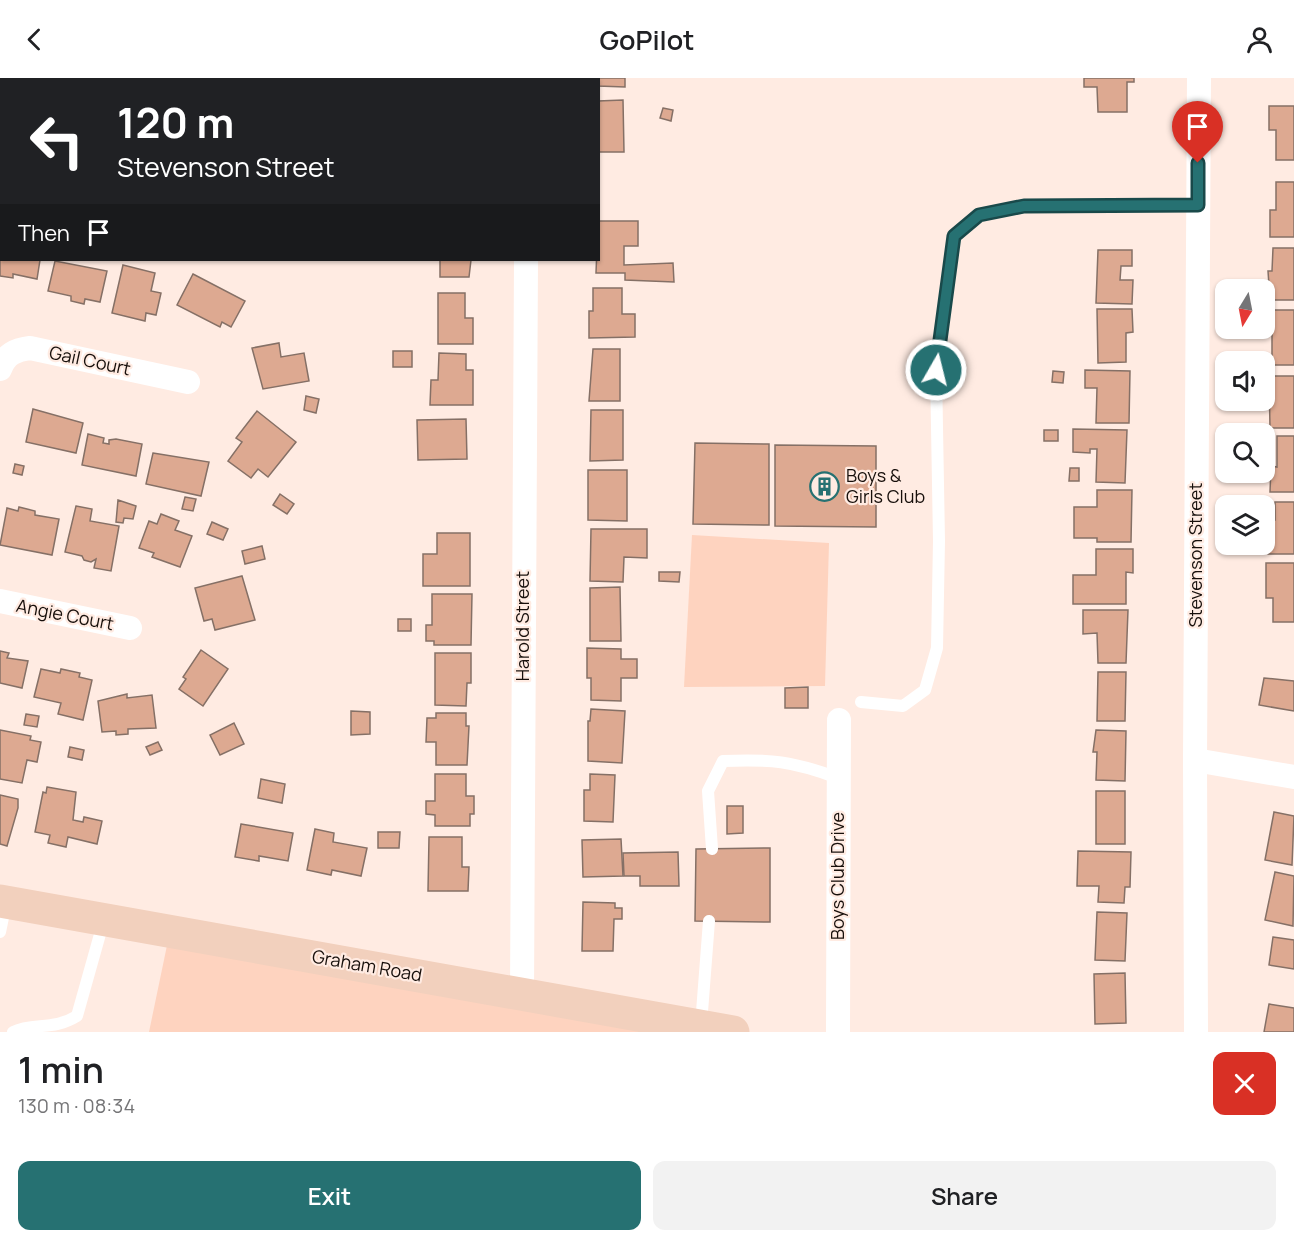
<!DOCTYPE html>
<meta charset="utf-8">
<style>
body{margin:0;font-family:Manrope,sans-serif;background:#f2f2f2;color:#202124;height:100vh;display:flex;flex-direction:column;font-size:22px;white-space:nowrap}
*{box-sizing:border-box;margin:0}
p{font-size:20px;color:#757577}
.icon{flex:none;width:33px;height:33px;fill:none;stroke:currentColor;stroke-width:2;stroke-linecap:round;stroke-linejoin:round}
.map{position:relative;height:954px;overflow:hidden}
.sheet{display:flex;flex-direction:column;background:#fff;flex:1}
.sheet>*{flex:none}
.top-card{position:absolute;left:0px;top:0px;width:600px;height:183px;box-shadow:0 2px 4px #0004;background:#202124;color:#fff;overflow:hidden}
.needle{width:39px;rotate:190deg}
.buttons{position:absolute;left:1215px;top:201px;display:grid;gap:12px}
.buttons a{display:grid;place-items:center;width:60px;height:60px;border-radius:12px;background:#fff;box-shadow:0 2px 4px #0004;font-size:30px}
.pin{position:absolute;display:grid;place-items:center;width:51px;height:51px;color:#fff;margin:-62px -26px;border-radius:50% 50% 50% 0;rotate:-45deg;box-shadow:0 0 6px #0007}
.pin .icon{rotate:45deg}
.me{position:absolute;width:66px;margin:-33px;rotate:8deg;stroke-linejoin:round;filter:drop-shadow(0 0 4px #0008)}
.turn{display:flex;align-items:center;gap:21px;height:126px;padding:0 18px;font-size:27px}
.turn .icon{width:78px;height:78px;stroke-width:2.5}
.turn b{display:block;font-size:42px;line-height:51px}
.then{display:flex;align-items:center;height:57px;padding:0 18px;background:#0003;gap:12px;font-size:22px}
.round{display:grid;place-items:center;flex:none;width:63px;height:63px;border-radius:12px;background:#f2f2f2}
.summary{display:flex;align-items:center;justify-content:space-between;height:102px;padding:0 18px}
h1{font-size:36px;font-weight:600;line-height:45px}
.primary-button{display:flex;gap:12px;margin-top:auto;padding:12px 18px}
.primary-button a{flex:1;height:69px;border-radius:12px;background:#267172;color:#fff;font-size:24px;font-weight:600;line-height:69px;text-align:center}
.primary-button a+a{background:#f2f2f2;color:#202124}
header{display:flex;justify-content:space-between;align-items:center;height:78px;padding:0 18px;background:#fff;font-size:27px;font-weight:600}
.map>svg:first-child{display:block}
.green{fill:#fed3bf}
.building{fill:#dda991;stroke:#857066;stroke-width:1.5}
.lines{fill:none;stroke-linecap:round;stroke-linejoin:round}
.lane{stroke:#fff;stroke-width:12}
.street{stroke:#fff;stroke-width:24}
.secondary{stroke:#f2d0bd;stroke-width:33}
.route-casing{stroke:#19494a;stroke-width:15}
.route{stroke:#267172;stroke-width:10}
.labels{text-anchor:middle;stroke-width:4.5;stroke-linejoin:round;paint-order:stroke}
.street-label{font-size:18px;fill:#170f0b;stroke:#ffebe2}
.poi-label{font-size:18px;fill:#170f0b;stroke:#ffebe2;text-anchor:start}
</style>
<header><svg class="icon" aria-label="back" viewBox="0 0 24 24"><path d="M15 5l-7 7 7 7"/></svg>GoPilot<svg class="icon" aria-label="person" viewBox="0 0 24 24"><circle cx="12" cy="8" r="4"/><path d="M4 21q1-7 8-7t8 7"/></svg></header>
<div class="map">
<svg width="1294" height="954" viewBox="0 0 1294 954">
<rect width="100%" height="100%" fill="#ffebe2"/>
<g class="green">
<path d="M 692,457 L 829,465 L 825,608 L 684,609 Z"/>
<path d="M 170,853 L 728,954 L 149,954 Z"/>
</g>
<g class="building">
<path d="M 299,0 L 330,0 L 299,2 Z"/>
<path d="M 385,0 L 416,0 L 416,2 Z"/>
<rect x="431" y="0" width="39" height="2"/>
<path d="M 594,0 L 625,0 L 625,9 L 598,8 L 598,2 Z"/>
<path d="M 1084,0 L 1134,0 L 1134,4 L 1127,4 L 1127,34 L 1098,34 L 1097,9 L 1084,9 Z"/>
<path d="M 623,22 L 624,74 L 598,74 L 598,23 Z"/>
<path d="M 1269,28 L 1294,28 L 1294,82 L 1276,82 L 1276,52 L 1269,52 Z"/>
<path d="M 663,30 L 673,32 L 671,43 L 660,40 Z"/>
<path d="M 1276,104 L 1294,104 L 1294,159 L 1270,159 L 1270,132 L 1276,132 Z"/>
<path d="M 598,143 L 638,143 L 638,168 L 624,168 L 624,187 L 673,185 L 674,204 L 625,202 L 625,195 L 596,195 Z"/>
<path d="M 0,158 L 2,182 L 40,182 L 37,201 L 13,196 L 13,200 L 0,198 Z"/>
<path d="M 1273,170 L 1294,170 L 1294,222 L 1270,222 L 1268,193 L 1272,193 Z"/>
<path d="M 1098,172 L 1132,172 L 1132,188 L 1121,188 L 1120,202 L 1133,202 L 1132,226 L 1096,225 Z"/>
<path d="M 440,182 L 471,182 L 469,199 L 440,199 Z"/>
<path d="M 55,183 L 107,193 L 100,224 L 85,221 L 84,226 L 71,223 L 71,218 L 48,213 Z"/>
<path d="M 123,187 L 155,195 L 151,213 L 161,215 L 156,237 L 146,235 L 145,243 L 112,235 Z"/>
<path d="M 193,196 L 245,223 L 231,249 L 222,244 L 220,249 L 177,227 Z"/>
<path d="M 593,210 L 622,210 L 622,236 L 635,236 L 635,259 L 589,260 L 589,233 L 593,233 Z"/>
<path d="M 438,215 L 465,215 L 465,240 L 473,240 L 473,266 L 438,266 Z"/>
<path d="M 1097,231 L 1132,231 L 1133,254 L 1126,255 L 1126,284 L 1098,285 Z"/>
<rect x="1272" y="232" width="22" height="55"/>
<path d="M 279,265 L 281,279 L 304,275 L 309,303 L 263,311 L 252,270 Z"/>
<path d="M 593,271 L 620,271 L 620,323 L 589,323 Z"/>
<rect x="393" y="273" width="19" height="16"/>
<path d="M 439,275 L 466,276 L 466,292 L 473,292 L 473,327 L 430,327 L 431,302 L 438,302 Z"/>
<path d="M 1085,292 L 1130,293 L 1129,345 L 1096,345 L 1097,310 L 1085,310 Z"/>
<path d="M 1053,293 L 1064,294 L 1063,305 L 1052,304 Z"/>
<path d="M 1269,298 L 1294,298 L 1294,350 L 1270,350 Z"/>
<path d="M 306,318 L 319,321 L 316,335 L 304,332 Z"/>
<path d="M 33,331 L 83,345 L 76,375 L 26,364 Z"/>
<path d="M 591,332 L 623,332 L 623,382 L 590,383 Z"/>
<path d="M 257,333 L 296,364 L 268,399 L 258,391 L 251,400 L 228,383 L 242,364 L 236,360 Z"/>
<path d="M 466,341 L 467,381 L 418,382 L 417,342 Z"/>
<path d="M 1073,351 L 1127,352 L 1125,405 L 1096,404 L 1097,371 L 1090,371 L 1090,375 L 1073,374 Z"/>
<rect x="1044" y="352" width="14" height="11"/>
<path d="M 88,356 L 104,360 L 103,365 L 109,366 L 109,362 L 116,361 L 142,366 L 136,398 L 82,387 Z"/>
<path d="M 1277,358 L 1294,358 L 1294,414 L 1270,414 L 1271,388 L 1277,389 Z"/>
<path d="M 695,365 L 769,366 L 769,447 L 693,446 Z"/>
<path d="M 775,367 L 876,368 L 876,449 L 775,448 Z"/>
<path d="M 153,375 L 209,384 L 201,418 L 146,406 Z"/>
<path d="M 15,386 L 24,388 L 22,397 L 13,395 Z"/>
<path d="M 1070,390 L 1079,390 L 1079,403 L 1069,403 Z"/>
<path d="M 588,392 L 627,392 L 627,443 L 588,442 Z"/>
<path d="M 1097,412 L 1132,412 L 1131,464 L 1097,464 L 1097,460 L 1074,460 L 1074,429 L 1097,429 Z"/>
<path d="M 280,416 L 294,426 L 287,436 L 273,427 Z"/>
<path d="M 185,419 L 196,421 L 193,433 L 182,431 Z"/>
<path d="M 118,422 L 136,428 L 133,441 L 124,440 L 123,445 L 116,444 Z"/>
<path d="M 1275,424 L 1294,424 L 1294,476 L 1268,476 L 1269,442 L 1275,442 Z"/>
<path d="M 76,428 L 92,431 L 90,443 L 119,448 L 111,493 L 94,490 L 96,481 L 91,484 L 84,482 L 82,478 L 65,474 Z"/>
<path d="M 19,429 L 35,433 L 35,437 L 59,441 L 52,477 L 0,467 L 7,430 L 18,433 Z"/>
<path d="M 161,436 L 179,443 L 175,452 L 192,458 L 180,489 L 152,479 L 154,475 L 139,470 L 149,443 L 157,446 Z"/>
<path d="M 212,444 L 228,451 L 223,462 L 207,456 Z"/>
<path d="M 591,451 L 647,451 L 647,480 L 624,479 L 623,504 L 590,503 Z"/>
<path d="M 437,455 L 470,455 L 470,508 L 423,508 L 423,476 L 437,476 Z"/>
<path d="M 262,468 L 265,481 L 245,486 L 242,473 Z"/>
<path d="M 1096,471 L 1133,471 L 1133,495 L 1126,494 L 1126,526 L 1073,526 L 1073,497 L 1096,497 Z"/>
<path d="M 1266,485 L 1294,485 L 1294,544 L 1273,544 L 1273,520 L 1266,520 Z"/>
<path d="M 659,494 L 680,494 L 679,504 L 659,503 Z"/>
<path d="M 242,498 L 255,542 L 215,552 L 212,541 L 204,543 L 195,510 Z"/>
<path d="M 620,509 L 621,563 L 590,563 L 590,510 Z"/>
<path d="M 432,516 L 472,516 L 471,567 L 434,567 L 434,563 L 426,563 L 426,547 L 432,547 Z"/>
<path d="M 1083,532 L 1128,532 L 1126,585 L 1098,585 L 1097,555 L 1083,556 Z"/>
<rect x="398" y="541" width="13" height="12"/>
<path d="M 587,570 L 621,571 L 621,581 L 637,581 L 637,600 L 621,600 L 621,623 L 591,622 L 591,600 L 587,600 Z"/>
<path d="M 201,572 L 228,591 L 203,628 L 179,611 L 186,601 L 183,599 Z"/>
<path d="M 0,573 L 9,575 L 7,580 L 28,583 L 22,610 L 0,605 Z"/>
<path d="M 435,575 L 471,575 L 471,605 L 467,605 L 466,628 L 435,627 Z"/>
<path d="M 41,591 L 60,595 L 61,591 L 80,595 L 79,599 L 92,602 L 83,642 L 58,636 L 61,625 L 34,619 Z"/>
<path d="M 1098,594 L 1126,594 L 1125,643 L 1097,643 Z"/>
<path d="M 1264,600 L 1294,603 L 1294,633 L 1259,627 Z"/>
<path d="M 808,609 L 808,630 L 785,630 L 785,610 Z"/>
<path d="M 127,616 L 127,620 L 152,617 L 156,650 L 128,651 L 128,656 L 116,657 L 116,653 L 102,654 L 98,623 Z"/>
<path d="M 591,631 L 625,633 L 622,685 L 588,683 L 588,643 L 590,643 Z"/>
<path d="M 351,633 L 370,634 L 370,656 L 351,657 Z"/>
<path d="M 436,635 L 466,635 L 466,648 L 469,648 L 467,687 L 436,687 L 436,664 L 426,664 L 427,640 L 436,640 Z"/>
<path d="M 26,636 L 39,638 L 37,649 L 24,647 Z"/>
<path d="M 234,645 L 244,666 L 220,677 L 210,657 Z"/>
<path d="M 0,652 L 31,658 L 30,662 L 41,664 L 37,684 L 27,682 L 22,705 L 0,701 Z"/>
<path d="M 1096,652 L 1126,653 L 1125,703 L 1096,702 L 1097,674 L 1093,674 Z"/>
<path d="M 158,664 L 162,672 L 150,677 L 146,669 Z"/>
<path d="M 70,669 L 84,672 L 82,682 L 68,679 Z"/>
<path d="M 435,696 L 466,696 L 466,718 L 474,718 L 474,736 L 470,736 L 470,748 L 435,748 L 435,737 L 426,736 L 426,723 L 435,723 Z"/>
<path d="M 590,696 L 615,697 L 613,744 L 584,743 L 584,712 L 590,712 Z"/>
<path d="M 261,701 L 285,706 L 282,725 L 258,720 Z"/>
<path d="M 47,709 L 76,714 L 73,742 L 83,744 L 84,739 L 102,743 L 97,766 L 68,759 L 66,769 L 48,765 L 50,757 L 35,754 L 43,714 L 46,715 Z"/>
<rect x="1096" y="713" width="29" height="53"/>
<path d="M 0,717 L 18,721 L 18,730 L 7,768 L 0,766 Z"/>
<path d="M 727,728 L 743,728 L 743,755 L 727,756 Z"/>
<path d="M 1274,734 L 1294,738 L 1292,787 L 1265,782 Z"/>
<path d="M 241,746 L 293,755 L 288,783 L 259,778 L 259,783 L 235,779 Z"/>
<path d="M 315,751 L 334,755 L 333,764 L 367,770 L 361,798 L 332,792 L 331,797 L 307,792 Z"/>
<path d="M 378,754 L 400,754 L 399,770 L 378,770 Z"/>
<path d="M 429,759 L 462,759 L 462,789 L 469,789 L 468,813 L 428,813 Z"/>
<path d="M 621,761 L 623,798 L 583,799 L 582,762 Z"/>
<path d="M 770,770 L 770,844 L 695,843 L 696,771 Z"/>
<path d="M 1078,773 L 1131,774 L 1130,809 L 1125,809 L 1124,825 L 1098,824 L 1099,808 L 1077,808 Z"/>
<path d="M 678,774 L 679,808 L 640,808 L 640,798 L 624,798 L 623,775 Z"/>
<path d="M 1275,794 L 1294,798 L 1293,848 L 1265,842 Z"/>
<path d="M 583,824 L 615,825 L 615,830 L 622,830 L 622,841 L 614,841 L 613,873 L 582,873 Z"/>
<path d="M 1097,834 L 1127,835 L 1125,883 L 1095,882 Z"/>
<path d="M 1273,859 L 1294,862 L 1294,891 L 1269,887 Z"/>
<path d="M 1125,895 L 1126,945 L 1095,946 L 1094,896 Z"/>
<path d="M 1269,926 L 1294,930 L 1294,954 L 1264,954 Z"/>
</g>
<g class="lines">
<g class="lane">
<path d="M 861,624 L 903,628 L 925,612 L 937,570 L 939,463 L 936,292 L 954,158 L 979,137 L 1024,127 L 1198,127"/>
<path d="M 712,771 L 708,713 L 723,683 C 771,681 792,683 838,700"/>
<path d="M 0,854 L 6,825"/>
<path d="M 701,947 L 709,843"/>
<path d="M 13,954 C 33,944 53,953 77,938 L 104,842"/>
</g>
<g class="street">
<path d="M 229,2 L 229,0"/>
<path d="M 527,2 L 527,0"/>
<path d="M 0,8 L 2,9"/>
<path d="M 0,291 C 6,276 15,272 30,270 L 188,304"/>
<path d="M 0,523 L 130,550"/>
<path d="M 1195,682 L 1294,699"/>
<path d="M 522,915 L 526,182"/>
<path d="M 838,954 L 839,642"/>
<path d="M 1196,954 L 1195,682 L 1199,0"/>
</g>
<path class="secondary" d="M 0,823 L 733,954"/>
</g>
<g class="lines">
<defs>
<path id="route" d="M 936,292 L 954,158 L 979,137 L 1024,128 L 1198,127 L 1198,85"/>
</defs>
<use href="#route" class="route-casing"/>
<use href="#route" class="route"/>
</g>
<defs>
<symbol id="building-ring" viewBox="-11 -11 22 22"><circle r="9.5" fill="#ffebe2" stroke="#267172" stroke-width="1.5"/><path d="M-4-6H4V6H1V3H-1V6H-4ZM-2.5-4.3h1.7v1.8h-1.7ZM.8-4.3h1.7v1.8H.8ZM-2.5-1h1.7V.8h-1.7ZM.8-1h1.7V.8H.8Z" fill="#267172"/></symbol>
</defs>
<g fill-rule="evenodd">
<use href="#building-ring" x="808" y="392" width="33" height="33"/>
</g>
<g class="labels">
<g class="street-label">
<text transform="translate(90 283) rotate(12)" y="6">Gail Court</text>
<text transform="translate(1196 477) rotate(-90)" y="6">Stevenson Street</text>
<text transform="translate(65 537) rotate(11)" y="6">Angie Court</text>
<text transform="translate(523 548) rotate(-90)" y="6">Harold Street</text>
<text transform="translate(838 798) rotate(-90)" y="6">Boys Club Drive</text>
<text transform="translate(367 888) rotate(10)" y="6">Graham Road</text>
</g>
<g class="poi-label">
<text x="846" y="404">Boys &amp;<tspan x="846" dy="21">Girls Club</tspan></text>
</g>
</g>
</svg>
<div class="buttons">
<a><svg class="needle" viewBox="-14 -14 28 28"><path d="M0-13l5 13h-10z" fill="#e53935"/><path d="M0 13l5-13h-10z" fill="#757577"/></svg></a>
<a><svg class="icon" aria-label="sound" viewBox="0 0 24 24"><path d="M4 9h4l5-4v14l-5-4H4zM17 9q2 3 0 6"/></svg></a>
<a><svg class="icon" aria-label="search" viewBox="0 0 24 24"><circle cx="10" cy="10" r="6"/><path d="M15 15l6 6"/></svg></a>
<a><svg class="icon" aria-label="layers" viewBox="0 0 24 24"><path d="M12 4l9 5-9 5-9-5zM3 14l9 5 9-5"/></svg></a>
</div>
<div class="pin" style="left:1198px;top:85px;background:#d93025"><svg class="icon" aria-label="arrive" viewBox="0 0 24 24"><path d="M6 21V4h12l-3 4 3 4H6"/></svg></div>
<svg class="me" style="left:936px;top:292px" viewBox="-20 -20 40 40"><circle r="17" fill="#267172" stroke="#fff" stroke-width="3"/><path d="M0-11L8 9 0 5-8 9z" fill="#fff"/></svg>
<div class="top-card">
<div class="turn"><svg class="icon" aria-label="left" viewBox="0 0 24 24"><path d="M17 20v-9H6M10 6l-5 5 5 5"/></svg><div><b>120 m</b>Stevenson Street</div></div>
<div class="then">Then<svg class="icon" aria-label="arrive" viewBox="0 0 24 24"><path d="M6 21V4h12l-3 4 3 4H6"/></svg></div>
</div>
</div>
<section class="sheet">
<div class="summary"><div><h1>1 min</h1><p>130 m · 08:34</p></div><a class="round" style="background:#d93025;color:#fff"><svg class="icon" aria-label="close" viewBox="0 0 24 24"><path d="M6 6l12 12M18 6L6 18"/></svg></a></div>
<div class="primary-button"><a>Exit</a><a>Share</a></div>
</section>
